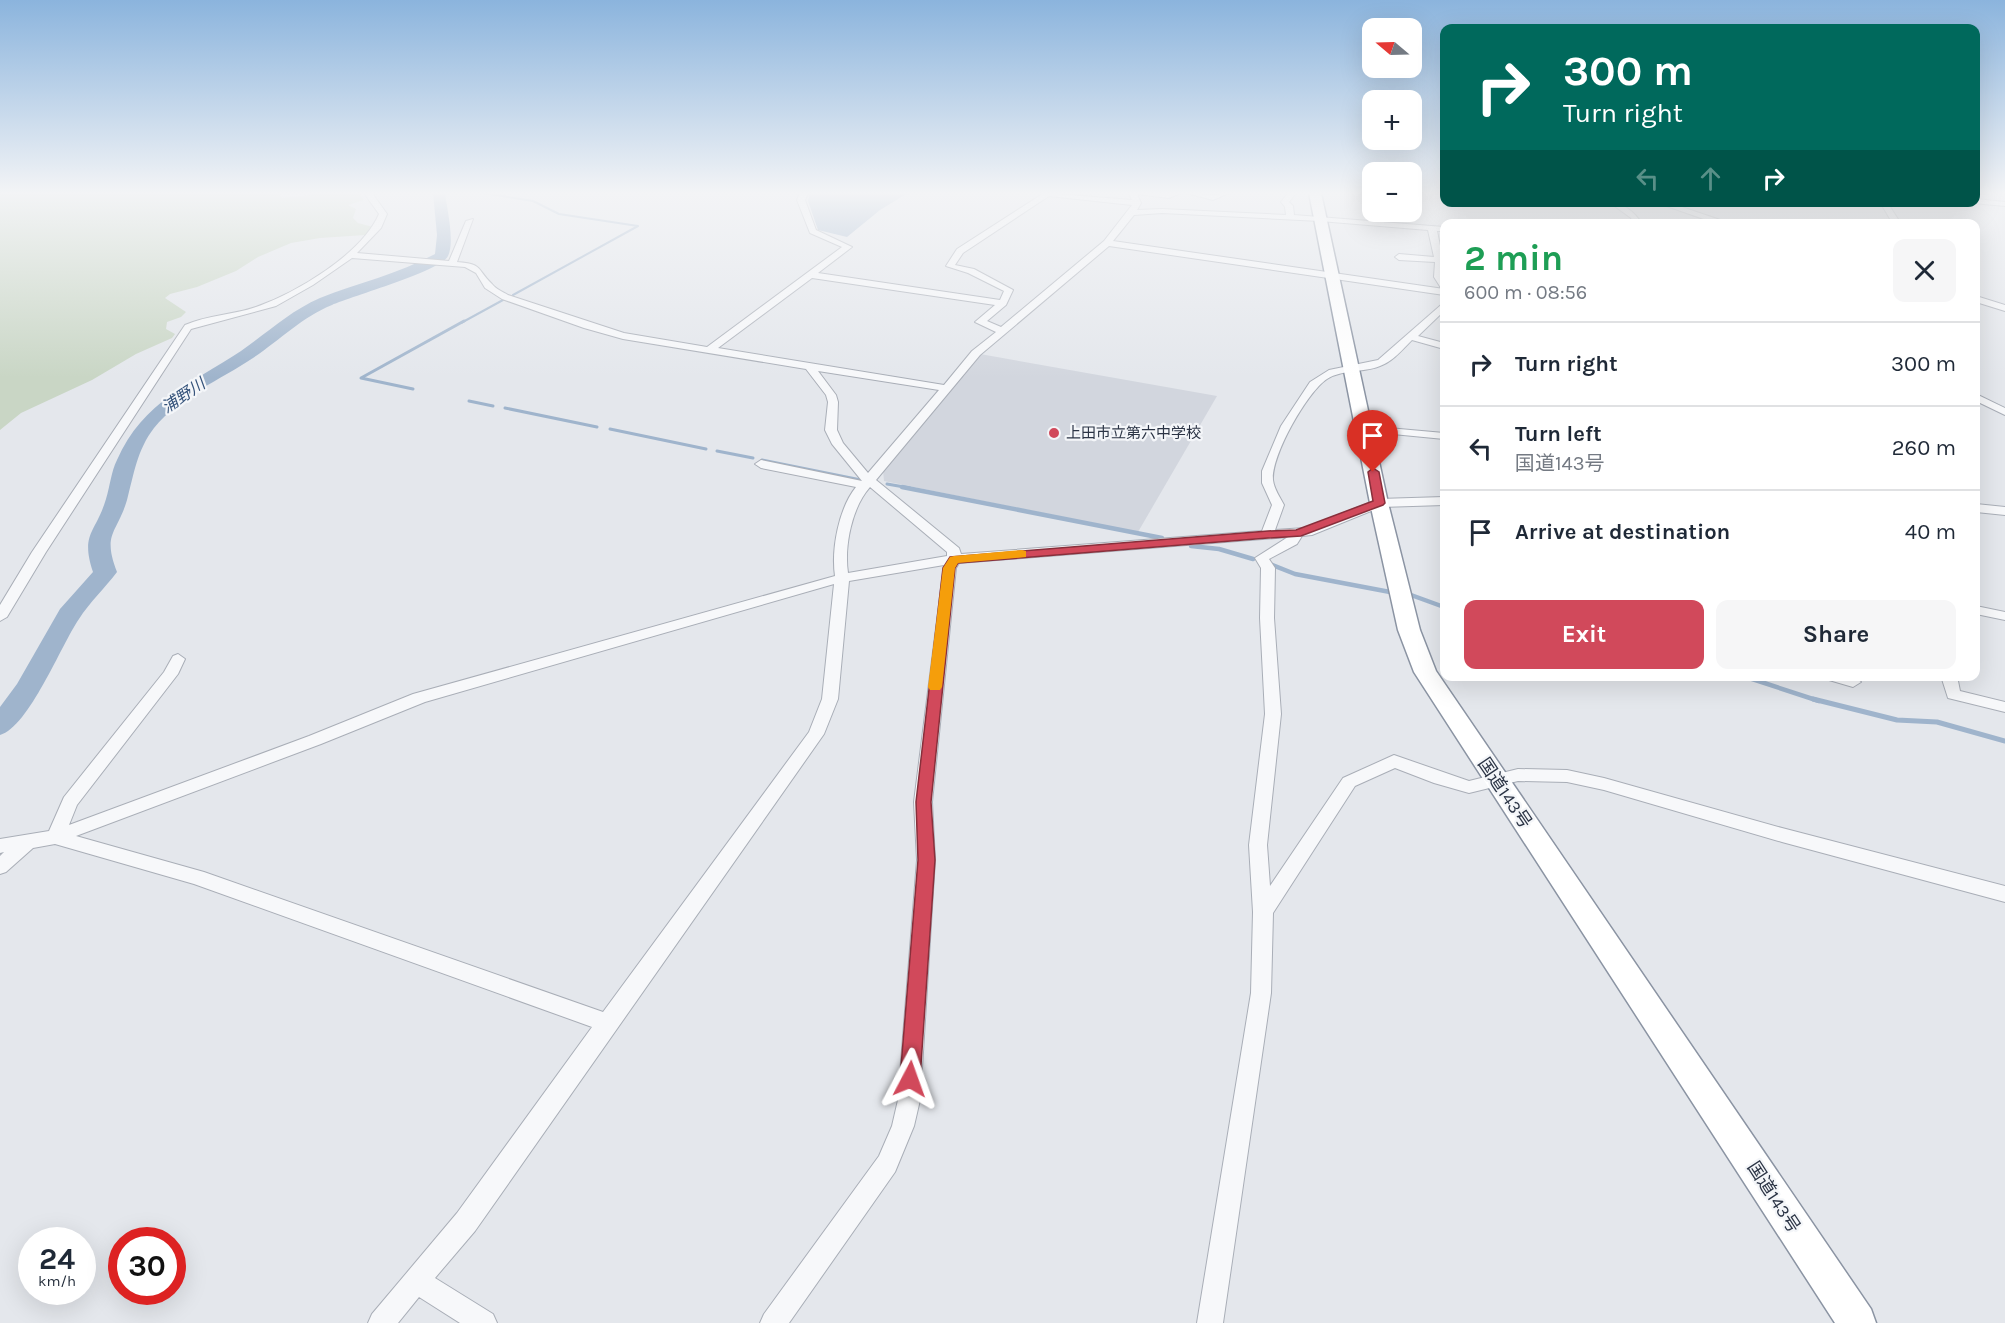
<!DOCTYPE html>
<meta charset="utf-8">
<style>
body{margin:0;font-family:Karla,"Noto Sans JP",sans-serif;background:#f6f6f7;color:#1f2937;height:100vh;display:flex;flex-direction:column;font-size:22px;white-space:nowrap}
*{box-sizing:border-box;margin:0}
p{font-size:20px;color:#747a83}
.icon{flex:none;width:33px;height:33px;fill:none;stroke:currentColor;stroke-width:2;stroke-linecap:round;stroke-linejoin:round}
.map{position:relative;flex:1;overflow:hidden}
.details{position:absolute;left:1440px;top:219px;width:540px;height:462px;display:flex;flex-direction:column;background:#fff;border-radius:12px;box-shadow:0 6px 24px #0002}
.details>*{flex:none}
.hud{position:absolute;left:1440px;top:24px;width:540px;height:183px;border-radius:12px;box-shadow:0 6px 24px #0002;background:#00695c;color:#fff;overflow:hidden}
.needle{width:39px;rotate:289deg}
.controls{position:absolute;left:1362px;top:18px;display:grid;gap:12px}
.controls a{display:grid;place-items:center;width:60px;height:60px;border-radius:12px;background:#fff;box-shadow:0 6px 24px #0002;font-size:30px}
.speed{position:absolute;left:18px;top:1227px;display:flex;gap:12px;font-size:30px;font-weight:700;text-align:center}
.speed>*{display:grid;place-content:center;width:78px;height:78px;border-radius:50%;background:#fff;box-shadow:0 6px 24px #0002;line-height:1}
.speed small{font-size:15px;font-weight:400}
.speed .limit{border:9px solid #d22;background:#fff;color:#111}
.pin{position:absolute;display:grid;place-items:center;width:51px;height:51px;color:#fff;margin:-62px -26px;border-radius:50% 50% 50% 0;rotate:-45deg;box-shadow:0 0 6px #0007}
.pin .icon{rotate:45deg}
.me{position:absolute;width:66px;margin:-33px;rotate:4deg;stroke-linejoin:round;filter:drop-shadow(0 0 4px #0008)}
.turn{display:flex;align-items:center;gap:21px;height:126px;padding:0 24px;font-size:27px}
.turn .icon{width:78px;height:78px;stroke-width:2.5}
.turn b{display:block;font-size:42px;line-height:51px}
.lanes{display:flex;align-items:center;height:57px;padding:0 24px;background:#0003;justify-content:center;gap:30px;direction:ltr}
.lanes .off{opacity:.35}
.round{display:grid;place-items:center;flex:none;width:63px;height:63px;border-radius:12px;background:#f6f6f7}
.headline{display:flex;align-items:center;justify-content:space-between;height:102px;padding:0 24px}
h1{font-size:36px;font-weight:700;line-height:45px;color:#1e9e55}
.cta{display:flex;gap:12px;margin-top:auto;padding:12px 24px}
.cta a{flex:1;height:69px;border-radius:12px;background:#d1495b;color:#fff;font-size:24px;font-weight:700;line-height:69px;text-align:center}
.cta a+a{background:#f6f6f7;color:#1f2937}
ul{padding:0;list-style:none}
li{display:flex;align-items:center;gap:18px;height:84px;padding:0 24px;border-top:2px solid #e0e1e3}
li div{flex:1}
li b{display:block;font-size:22px}
li em{font-style:normal}
.map>svg:first-child{display:block}
.built{fill:#d2d6de}
.green{fill:#c9d6c5}
.water{fill:#9fb4cc}
.lines{fill:none;stroke-linecap:round;stroke-linejoin:round}
.stream-far3{stroke:#9fb4cc;stroke-width:2}
.stream-far2{stroke:#9fb4cc;stroke-width:3}
.stream-far1{stroke:#9fb4cc;stroke-width:4.5}
.stream{stroke:#9fb4cc;stroke-width:5}
.river{fill:#9fb4cc;fill-rule:evenodd}
.minor-casing{stroke:#a9aeb7;stroke-width:2}
.highway-casing{stroke:#8b94a3;stroke-width:3}
.minor{fill:#f7f8fa;fill-rule:evenodd}
.highway{fill:#fff;fill-rule:evenodd}
.route{fill:#d1495b;stroke:#882f3b;stroke-width:1.5}
.slow{fill:#f59e0b}
.poi-dot{fill:#d1495b;stroke:#f4f6f9;stroke-width:2}
.labels{text-anchor:middle;stroke-width:4.5;stroke-linejoin:round;paint-order:stroke}
.far-poi-label{font-size:15px;fill:#2b3445;stroke:#f4f6f9;text-anchor:start}
.far-water-label{font-size:16px;font-style:italic;fill:#34527a;stroke:#f4f6f9}
.street-label{font-size:18px;fill:#2b3445;stroke:#f4f6f9}
</style>
<div class="map">
<svg width="2005" height="1323" viewBox="0 0 2005 1323">
<rect width="100%" height="100%" fill="#e4e7ec"/>
<path class="built" d="M 980,354 L 1217,396 L 1138,532 L 884,481 L 883,470 Z"/>
<path class="green" d="M 0,193 L 279,193 L 282,198 L 328,193 L 359,193 L 364,200 L 348,205 L 356,209 L 353,218 L 358,223 L 373,227 L 365,235 L 320,238 L 291,243 L 258,257 L 236,271 L 197,287 L 170,294 L 165,298 L 186,312 L 181,317 L 167,322 L 166,329 L 175,334 L 172,338 L 136,354 L 92,380 L 21,413 L 0,430 Z"/>
<path class="water" d="M 810,193 L 908,193 L 880,210 L 847,237 L 818,230 L 808,201 Z"/>
<g class="lines">
<g class="stream-far3">
<path d="M 483,193 L 533,201 L 559,214 L 638,226 L 513,295"/>
<path d="M 461,323 L 503,300"/>
</g>
<g class="stream-far2">
<path d="M 413,389 L 361,378 L 464,321"/>
<path d="M 469,401 L 493,406"/>
<path d="M 505,408 L 597,427"/>
<path d="M 610,429 L 706,449"/>
<path d="M 717,451 L 753,458"/>
<path d="M 762,460 L 861,480"/>
<path d="M 887,484 L 910,488"/>
</g>
<g class="stream-far1">
<path d="M 902,487 L 1162,538"/>
<path d="M 1191,546 L 1219,549 L 1253,559"/>
<path d="M 1270,564 L 1295,574 L 1390,592"/>
<path d="M 1411,595 L 1444,607"/>
<path d="M 1743,676 L 1819,701"/>
</g>
<path class="stream" d="M 1813,699 L 1897,720 L 1937,722 L 2005,741"/>
<path class="river" d="M 433,193 L 445,193 C 447,209 455,242 448,256 C 441,271 352,296 332,305 C 302,317 280,340 253,358 C 220,380 180,396 154,428 C 137,450 134,474 127,500 C 117,534 102,533 117,572 C 105,588 89,603 79,619 C 61,645 29,727 0,735 L 0,707 L 17,684 L 60,609 L 93,572 C 80,533 96,533 106,499 C 110,486 111,472 117,460 C 143,401 191,384 241,351 C 267,333 290,311 320,298 C 358,283 398,274 435,254 L 437,235 Z"/>
<defs>
<g id="minor">
<path d="M 364,193 L 372,193 L 387,214 L 381,228 L 357,253 L 449,261 L 466,221 L 473,219 L 457,262 C 484,264 476,269 492,284 C 496,289 503,292 508,295 L 624,333 L 707,347 L 842,247 L 810,233 L 797,200 L 800,193 L 808,193 L 805,200 L 816,230 L 852,247 L 818,273 L 1000,300 L 1004,291 L 968,273 L 946,266 L 957,249 L 1044,193 L 1132,200 L 1129,193 L 1181,193 L 1169,198 L 1137,194 L 1141,203 L 1137,210 L 1162,209 L 1286,215 L 1285,207 L 1281,202 L 1288,193 L 1296,193 L 1289,202 L 1293,206 L 1294,215 L 1444,227 L 1444,231 L 1437,231 L 1443,260 L 1444,289 L 1441,288 L 1434,277 L 1435,262 L 1399,260 L 1395,257 L 1399,254 L 1434,257 L 1428,230 L 1320,221 L 1162,213 L 1134,215 L 1113,241 L 1444,289 L 1444,295 L 1109,246 L 980,355 L 876,480 L 959,548 L 961,554 L 1262,531 L 1272,505 L 1262,483 L 1262,471 L 1281,426 L 1310,382 L 1329,370 L 1378,360 L 1441,305 L 1444,304 L 1444,311 L 1418,336 L 1444,343 L 1444,349 L 1412,340 C 1403,349 1392,362 1380,366 C 1363,373 1343,369 1327,379 C 1307,392 1271,456 1273,480 C 1274,489 1280,497 1284,505 L 1275,530 L 1305,528 L 1379,499 L 1444,497 L 1444,505 L 1381,507 L 1312,535 L 1302,536 L 1297,544 L 1269,559 L 1275,568 L 1274,618 L 1281,714 L 1267,845 L 1270,886 L 1343,778 L 1394,755 L 1469,781 L 1518,769 L 1567,770 L 1604,778 L 1782,828 L 2005,886 L 2005,902 L 1782,842 L 1604,790 L 1567,782 L 1518,781 L 1469,793 L 1434,783 L 1395,768 L 1355,786 L 1273,913 L 1271,993 L 1223,1323 L 1197,1323 L 1251,993 L 1253,912 L 1249,845 L 1265,714 L 1260,618 L 1261,568 L 1255,558 L 1288,537 L 959,563 L 956,568 L 932,802 L 935,860 L 920,1100 L 914,1126 L 895,1172 L 789,1323 L 760,1323 L 764,1314 L 879,1156 L 892,1126 L 898,1100 L 917,860 L 914,802 L 944,565 L 849,581 L 838,699 L 824,734 L 475,1231 L 435,1278 L 493,1314 L 497,1323 L 460,1323 L 419,1297 L 398,1323 L 368,1323 L 372,1314 L 457,1213 L 592,1027 L 194,884 L 55,844 L 33,848 L 6,872 L 0,874 L 0,856 L 4,852 L 0,853 L 0,839 L 49,831 L 64,797 L 164,672 L 173,656 L 178,654 L 185,659 L 178,674 L 77,805 L 69,825 L 309,736 L 413,694 L 835,576 C 831,549 839,508 856,487 L 761,468 L 755,464 L 761,460 L 862,481 L 832,444 L 825,430 L 828,402 L 826,395 L 806,369 L 623,339 L 584,328 L 502,299 L 485,288 L 476,273 L 465,267 L 352,258 L 313,285 L 276,306 L 191,329 L 46,552 L 7,617 L 0,621 L 0,605 L 32,552 L 185,325 C 208,315 233,315 256,307 C 296,293 362,254 379,214 ZM 1049,196 L 1132,205 L 1104,241 L 1001,327 L 987,321 L 1006,305 L 1013,290 L 974,269 L 955,265 L 963,253 ZM 812,278 L 995,305 L 975,322 L 996,332 L 972,351 L 944,385 L 718,348 ZM 818,371 L 939,390 L 868,473 L 843,443 L 837,430 L 838,402 L 836,395 ZM 870,487 L 947,552 L 947,556 L 848,573 C 844,546 852,507 870,487 ZM 834,584 L 822,699 L 809,732 L 603,1012 L 204,872 L 76,836 L 321,744 L 425,702 Z"/>
<path d="M 1186,193 L 1213,195 L 1229,193 L 1213,200 Z"/>
<path d="M 1976,199 L 2005,202 L 2005,206 L 1973,203 Z"/>
<path d="M 1609,202 C 1622,202 1635,212 1642,224 L 1634,224 L 1631,218 Z"/>
<path d="M 1655,202 L 1667,202 L 1732,224 L 1718,224 Z"/>
<path d="M 1880,202 L 1887,202 L 1901,224 L 1893,224 Z"/>
<path d="M 1976,296 L 2005,305 L 2005,311 L 1976,302 Z"/>
<path d="M 1976,394 L 2005,408 L 2005,415 L 1976,401 Z"/>
<path d="M 1366,426 L 1444,433 L 1444,439 L 1362,431 L 1362,427 Z"/>
<path d="M 1976,504 L 2005,507 L 2005,515 L 1976,512 Z"/>
<path d="M 1976,606 L 2005,612 L 2005,620 L 1976,614 Z"/>
<path d="M 1827,676 L 1852,676 L 1861,682 L 1853,687 L 1829,680 Z"/>
<path d="M 1941,676 L 1957,676 L 1960,691 L 2005,702 L 2005,712 L 1948,698 Z"/>
</g>
<path id="highway" d="M 1309,193 L 1321,193 L 1388,503 L 1420,630 L 1436,671 L 1871,1309 L 1876,1323 L 1835,1323 L 1414,672 L 1398,630 L 1370,503 Z"/>
</defs>
<use href="#minor" class="minor-casing"/>
<use href="#highway" class="highway-casing"/>
<use href="#minor" class="minor"/>
<use href="#highway" class="highway"/>
</g>
<linearGradient id="sky" x2="0" y2="1"><stop stop-color="#8bb4dd"/><stop offset="0.51" stop-color="#f3f4f6"/><stop offset="1" stop-color="#f3f4f6" stop-opacity="0"/></linearGradient>
<rect width="2005" height="378" fill="url(#sky)"/>
<path class="route" d="M 1373,468 L 1379,472 L 1385,503 L 1383,505 L 1301,536 L 1268,538 L 958,563 L 955,568 L 931,802 L 935,860 L 920,1079 L 917,1086 L 910,1088 L 903,1086 L 900,1079 L 918,860 L 916,802 L 943,568 L 950,557 L 1268,531 L 1296,530 L 1373,501 L 1368,472 Z"/>
<path class="slow" d="M 1022,550 L 1026,551 L 1026,557 L 958,563 L 955,568 L 942,687 L 940,690 L 930,690 L 928,687 L 943,568 L 950,557 L 954,556 Z"/>
<circle class="poi-dot" cx="1054" cy="433" r="6"/>
<g class="labels">
<g class="far-poi-label">
<text x="1066" y="438">上田市立第六中学校</text>
</g>
<g class="far-water-label">
<text transform="translate(183 395) rotate(-34)" y="6">浦野川</text>
</g>
<g class="street-label">
<text transform="translate(1505 793) rotate(56)" y="6">国道143号</text>
<text transform="translate(1774 1197) rotate(57)" y="6">国道143号</text>
</g>
</g>
</svg>
<div class="controls">
<a><svg class="needle" viewBox="-14 -14 28 28"><path d="M0-13l5 13h-10z" fill="#e53935"/><path d="M0 13l5-13h-10z" fill="#747a83"/></svg></a>
<a>+</a>
<a>−</a>
</div>
<div class="speed"><div>24<small>km/h</small></div><div class="limit">30</div></div>
<div class="pin" style="left:1373px;top:472px;background:#d93025"><svg class="icon" aria-label="arrive" viewBox="0 0 24 24"><path d="M6 21V4h12l-3 4 3 4H6"/></svg></div>
<svg class="me" style="left:910px;top:1079px" viewBox="-20 -20 40 40"><path d="M0-17L14 15 0 8-14 15z" fill="#d1495b" stroke="#fff" stroke-width="4"/></svg>
<div class="hud">
<div class="turn"><svg class="icon" aria-label="right" viewBox="0 0 24 24"><path d="M7 20v-9h11M14 6l5 5-5 5"/></svg><div><b>300 m</b>Turn right</div></div>
<div class="lanes"><svg class="icon off" aria-label="left" viewBox="0 0 24 24"><path d="M17 20v-9H6M10 6l-5 5 5 5"/></svg><svg class="icon off" aria-label="ahead" viewBox="0 0 24 24"><path d="M12 20V5M6 11l6-6 6 6"/></svg><svg class="icon" aria-label="right" viewBox="0 0 24 24"><path d="M7 20v-9h11M14 6l5 5-5 5"/></svg></div>
</div>
<section class="details">
<div class="headline"><div><h1>2 min</h1><p>600 m · 08:56</p></div><a class="round"><svg class="icon" aria-label="close" viewBox="0 0 24 24"><path d="M6 6l12 12M18 6L6 18"/></svg></a></div>
<ul>
<li><svg class="icon" aria-label="right" viewBox="0 0 24 24"><path d="M7 20v-9h11M14 6l5 5-5 5"/></svg><div><b>Turn right</b></div><em>300 m</em></li>
<li><svg class="icon" aria-label="left" viewBox="0 0 24 24"><path d="M17 20v-9H6M10 6l-5 5 5 5"/></svg><div><b>Turn left</b><p>国道143号</p></div><em>260 m</em></li>
<li><svg class="icon" aria-label="arrive" viewBox="0 0 24 24"><path d="M6 21V4h12l-3 4 3 4H6"/></svg><div><b>Arrive at destination</b></div><em>40 m</em></li>
</ul>
<div class="cta"><a>Exit</a><a>Share</a></div>
</section>
</div>
